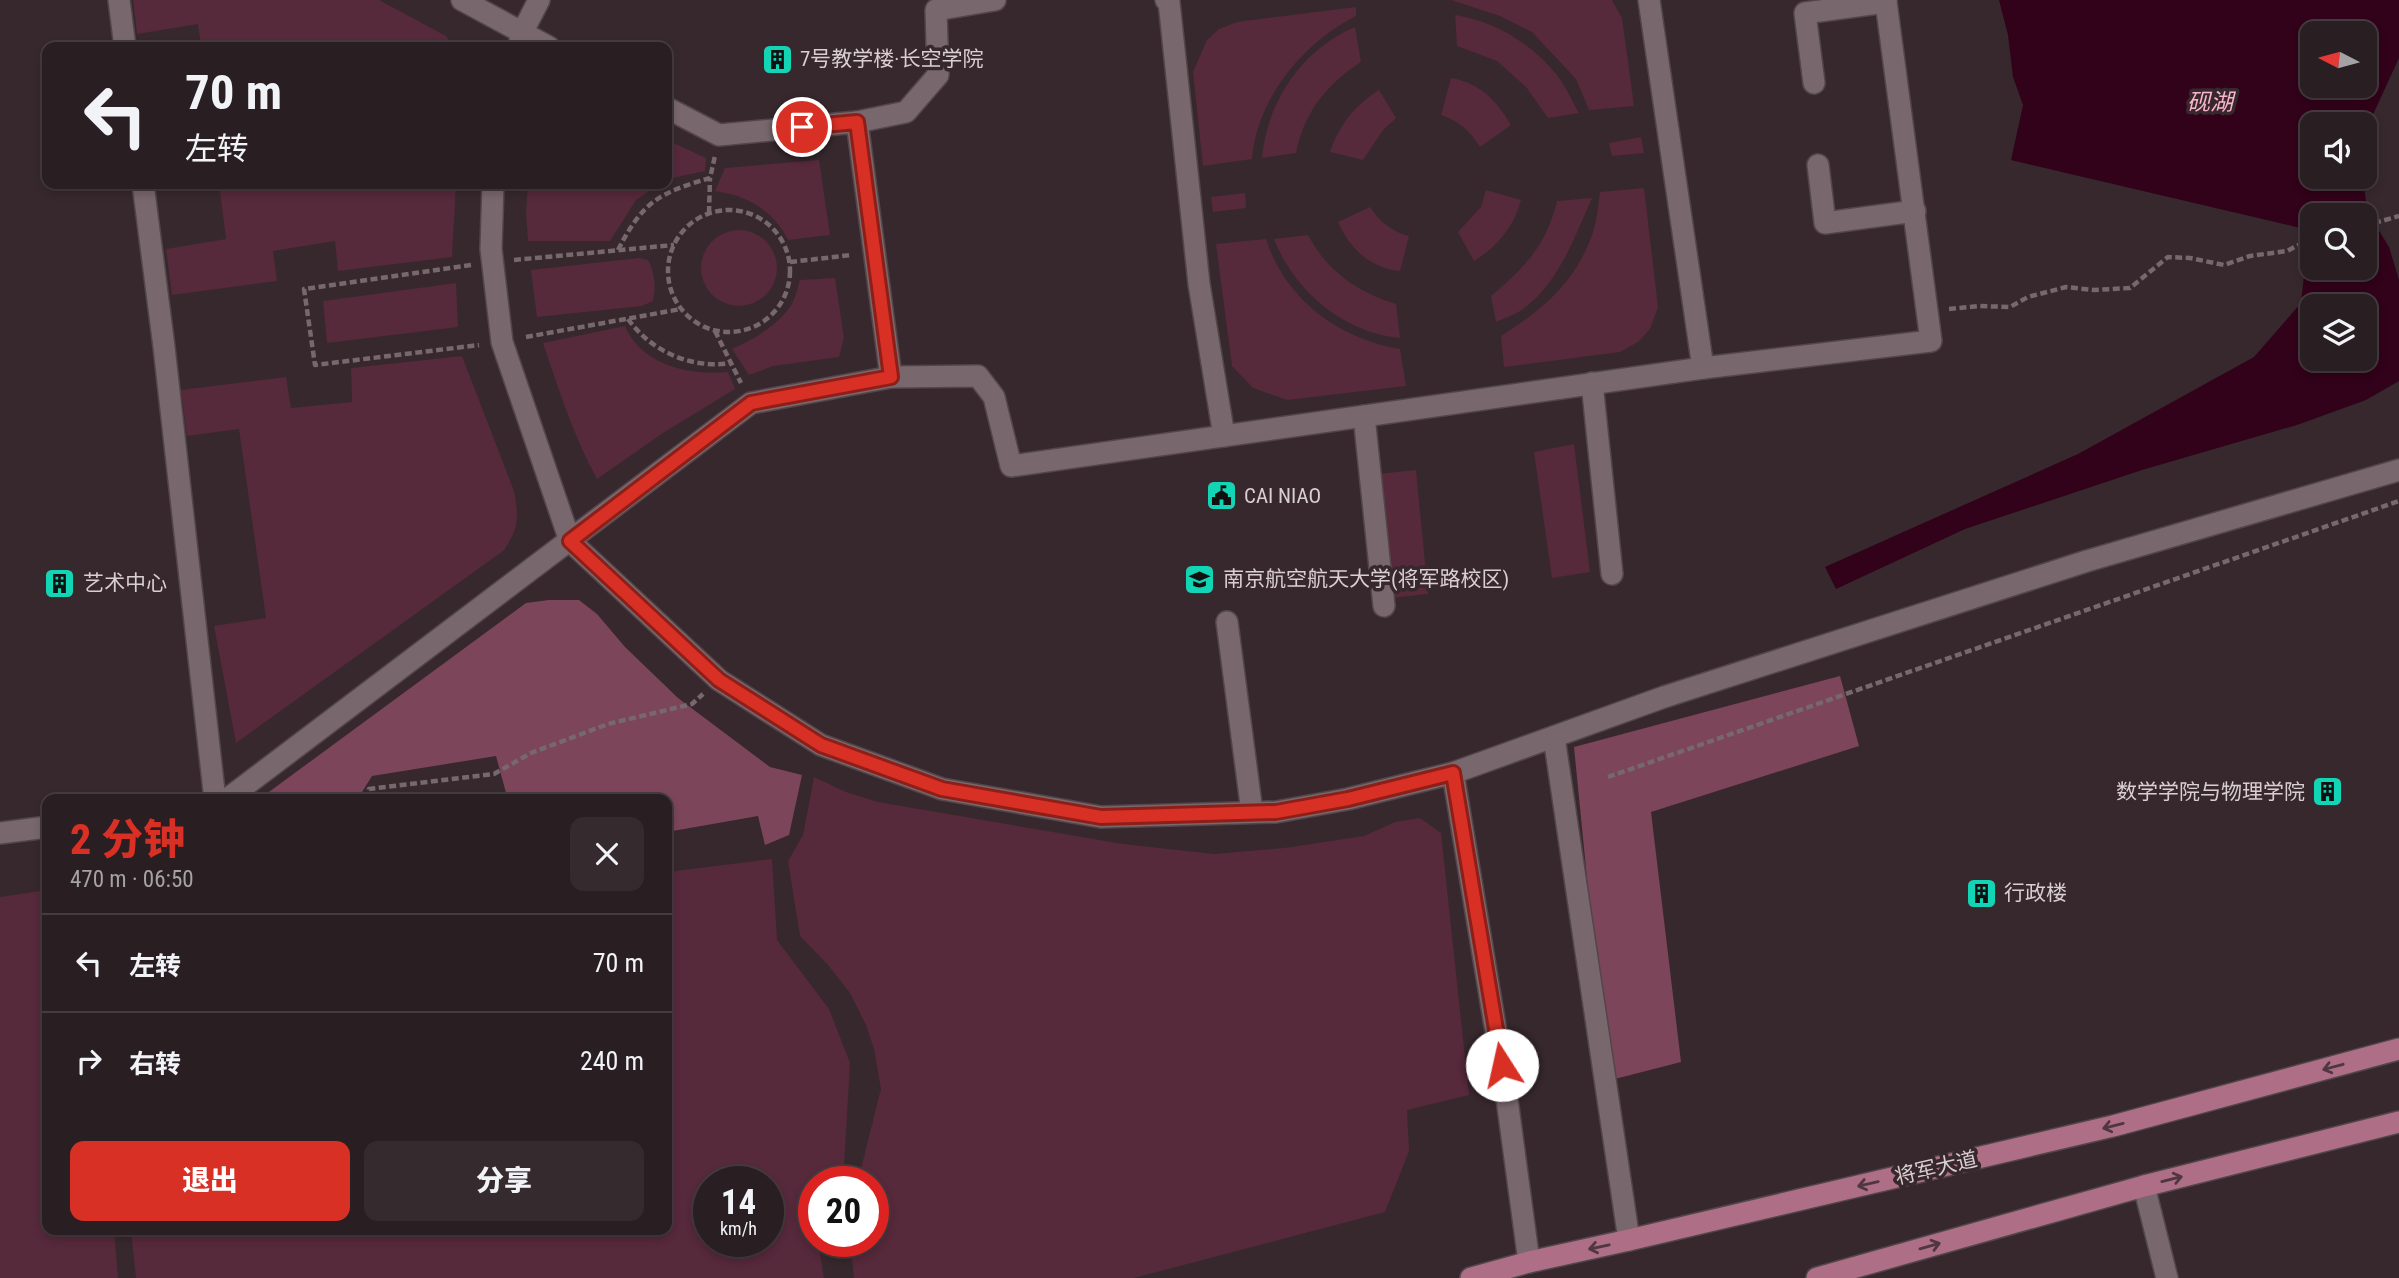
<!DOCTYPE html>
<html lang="zh">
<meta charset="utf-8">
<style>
body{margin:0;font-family:"Roboto Condensed","Noto Sans SC",sans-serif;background:#352b2f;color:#f1f3f6;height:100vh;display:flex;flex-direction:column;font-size:26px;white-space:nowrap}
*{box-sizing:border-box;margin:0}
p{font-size:23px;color:#a5a2a5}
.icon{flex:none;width:38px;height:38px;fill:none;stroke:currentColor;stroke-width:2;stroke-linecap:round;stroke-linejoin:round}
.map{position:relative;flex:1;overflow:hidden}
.panel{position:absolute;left:42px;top:794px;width:630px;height:441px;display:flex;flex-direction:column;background:#291e22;border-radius:14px;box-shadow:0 4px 10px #0003,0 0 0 2px #453c40}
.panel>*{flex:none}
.banner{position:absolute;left:42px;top:42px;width:630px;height:147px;border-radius:14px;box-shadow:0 4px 10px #0003,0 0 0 2px #453c40;background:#291e22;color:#f1f3f6;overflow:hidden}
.needle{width:46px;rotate:276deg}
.buttons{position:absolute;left:2300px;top:21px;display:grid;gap:14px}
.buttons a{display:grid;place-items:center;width:77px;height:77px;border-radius:14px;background:#291e22;box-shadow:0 4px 10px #0003,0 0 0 2px #453c40;font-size:35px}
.speed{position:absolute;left:693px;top:1166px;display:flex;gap:14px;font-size:35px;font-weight:700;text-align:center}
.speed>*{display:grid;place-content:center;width:91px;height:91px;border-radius:50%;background:#291e22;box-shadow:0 4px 10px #0003,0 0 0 2px #453c40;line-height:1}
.speed small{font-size:18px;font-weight:400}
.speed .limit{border:10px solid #d22;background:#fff;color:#111}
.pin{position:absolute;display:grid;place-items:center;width:60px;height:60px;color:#fff;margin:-30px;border:4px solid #fff;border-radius:50%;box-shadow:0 2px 7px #0007}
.me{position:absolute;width:77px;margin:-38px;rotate:350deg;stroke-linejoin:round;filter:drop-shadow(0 0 5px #0008)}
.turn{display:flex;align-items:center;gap:24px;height:147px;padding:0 28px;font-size:32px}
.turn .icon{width:91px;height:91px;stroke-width:2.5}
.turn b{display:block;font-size:49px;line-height:60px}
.round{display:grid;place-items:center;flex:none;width:74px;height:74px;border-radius:14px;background:#352b2f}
.summary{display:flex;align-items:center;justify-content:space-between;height:119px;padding:0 28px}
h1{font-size:42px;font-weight:800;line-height:52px;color:#d93025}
.button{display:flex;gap:14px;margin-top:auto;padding:14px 28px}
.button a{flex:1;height:80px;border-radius:14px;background:#d93025;color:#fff;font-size:28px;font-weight:800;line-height:80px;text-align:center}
.button a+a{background:#352b2f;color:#f1f3f6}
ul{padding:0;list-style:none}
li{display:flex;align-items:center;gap:21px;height:98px;padding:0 28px;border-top:2px solid #453c40}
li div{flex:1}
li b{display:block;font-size:26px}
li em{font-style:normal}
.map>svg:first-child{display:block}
.green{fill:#56293b;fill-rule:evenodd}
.forest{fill:#7c455a}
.water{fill:#310219;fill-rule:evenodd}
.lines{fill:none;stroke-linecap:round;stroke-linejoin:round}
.minor-casing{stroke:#52464a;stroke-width:24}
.major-casing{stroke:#52464a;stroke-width:24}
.path{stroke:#76686d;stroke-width:4.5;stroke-dasharray:7 3.5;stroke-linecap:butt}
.minor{stroke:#78676c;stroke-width:21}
.major{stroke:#ad6e86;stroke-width:21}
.oneway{stroke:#4f363f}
.route-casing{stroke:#8d1f18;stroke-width:18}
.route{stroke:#d93025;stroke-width:12}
.labels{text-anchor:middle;stroke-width:7;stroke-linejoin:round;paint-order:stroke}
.poi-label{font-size:21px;fill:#d9ced2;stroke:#37282d;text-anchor:start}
.street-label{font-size:21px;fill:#d9ced2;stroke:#37282d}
.water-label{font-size:23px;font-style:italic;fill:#fbb4cd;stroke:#37282d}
</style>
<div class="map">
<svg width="2399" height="1278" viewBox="0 0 2399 1278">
<rect width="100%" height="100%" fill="#37282d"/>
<g class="green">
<path d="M 133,0 L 379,0 L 446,36 L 455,47 L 201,47 L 198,24 L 137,34 Z"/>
<path d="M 1451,0 L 1612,0 L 1622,18 L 1634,106 L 1589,110 L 1576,79 L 1532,32 L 1500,16 Z"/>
<path d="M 1356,7 L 1356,16 C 1303,43 1257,98 1252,159 L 1203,166 L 1193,72 L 1207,40 L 1219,29 L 1237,22 Z"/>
<path d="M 1455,15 C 1495,21 1532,44 1557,75 C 1566,87 1572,101 1579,113 L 1548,118 L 1526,87 L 1497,61 L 1457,46 Z"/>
<path d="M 1355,27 L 1361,62 C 1327,84 1304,112 1296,153 L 1262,158 C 1267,102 1302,49 1355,27 Z"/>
<path d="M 1451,78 C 1480,83 1496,100 1511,125 L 1480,147 C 1470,131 1459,121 1441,115 Z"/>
<path d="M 1379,90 L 1396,118 L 1383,130 L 1363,160 L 1330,152 C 1340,124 1354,106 1379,90 Z"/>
<path d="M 1641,137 L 1644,153 L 1612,156 L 1609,143 Z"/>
<path d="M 667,140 L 706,158 L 705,171 L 667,179 Z"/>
<path d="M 819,160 L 830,235 L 788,240 C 773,210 748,196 715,191 L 725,168 Z"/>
<path d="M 219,184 L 456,184 L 452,257 L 338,271 L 335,241 L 273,251 L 277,281 L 172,295 L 166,249 L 226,239 Z"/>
<path d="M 528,184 L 660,184 L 636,200 L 610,241 L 528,241 L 526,213 Z"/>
<path d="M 1644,188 L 1658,307 L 1650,329 L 1638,342 L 1620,352 L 1504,367 L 1501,336 C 1542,310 1575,283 1592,235 C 1597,222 1598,206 1600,192 Z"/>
<path d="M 1486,190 L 1521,200 C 1514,227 1497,247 1474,261 L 1458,232 L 1481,207 Z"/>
<path d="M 1245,193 L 1246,208 L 1213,212 L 1211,197 Z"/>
<path d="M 1592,198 C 1574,238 1559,283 1522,310 C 1514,315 1504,318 1496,322 L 1491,296 C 1525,267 1546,246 1557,201 Z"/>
<path d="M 1370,207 C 1380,222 1391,231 1409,236 L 1400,271 C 1370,268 1350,249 1338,222 Z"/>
<circle cx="739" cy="268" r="38"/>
<path d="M 1308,235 C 1327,271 1357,292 1396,304 L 1400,338 C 1344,333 1294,291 1274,239 Z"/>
<path d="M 1266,239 C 1285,299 1339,339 1400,349 L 1406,386 L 1287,400 L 1253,388 L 1232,366 L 1216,244 Z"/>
<path d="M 639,258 L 648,260 C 655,271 656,289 653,301 L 642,306 L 537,317 L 531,270 Z"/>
<path d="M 835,278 L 844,338 L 839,357 L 773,366 L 749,375 L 732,349 C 754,339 775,327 790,307 C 795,300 797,289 800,280 Z"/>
<path d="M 456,283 L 458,327 L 327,343 L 323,301 Z"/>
<path d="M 625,326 C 641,365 690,376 728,372 L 735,389 L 663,433 L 597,479 C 573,435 559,390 543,343 Z"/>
<path d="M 462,356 L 514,491 C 519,517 519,529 503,551 L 236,743 L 214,626 L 266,618 L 239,429 L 187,436 L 181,390 L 286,377 L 291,408 L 352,402 L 351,368 Z"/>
<path d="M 1574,444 L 1590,572 L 1552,578 L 1534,452 Z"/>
<path d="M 1416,470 L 1428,594 L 1390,598 L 1378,474 Z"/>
<path d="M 814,777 L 846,792 L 878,802 L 1123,844 L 1214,854 L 1284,848 L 1364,836 L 1395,822 L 1420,818 L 1441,833 L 1469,1095 L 1407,1110 L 1409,1151 L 1385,1212 L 1134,1278 L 854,1278 L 850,1241 L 873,1241 L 873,1181 L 858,1181 L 881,1089 L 874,1049 L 866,1025 L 850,993 L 828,965 L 800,936 L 788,861 L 803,835 Z"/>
<path d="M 772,859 L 777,940 L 829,1009 L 850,1063 L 844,1166 L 836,1181 L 814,1181 L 814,1241 L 818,1241 L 824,1278 L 136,1278 L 131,1230 L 667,1230 L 667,872 ZM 768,1181 L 768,1241 L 709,1241 L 709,1181 Z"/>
<path d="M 47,890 L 47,1230 L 114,1230 L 118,1278 L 0,1278 L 0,897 Z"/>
</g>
<g class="forest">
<path d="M 549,600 L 579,600 L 597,614 L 625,647 L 678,698 L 770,767 L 802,775 L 789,835 L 765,845 L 758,816 L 667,832 L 667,800 L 508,800 L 496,756 L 372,776 L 357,800 L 258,800 L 526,603 Z"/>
<path d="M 1840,676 L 1859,746 L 1651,812 L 1681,1062 L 1607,1081 L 1574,747 Z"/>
</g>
<path class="water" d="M 1999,0 L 2399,0 L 2399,58 L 2364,134 L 2364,124 L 2312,124 L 2312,177 L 2363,177 L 2367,211 L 2389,247 L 2399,280 L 2399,381 L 2366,400 L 2297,425 L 2142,470 L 1965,529 L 1836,589 L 1825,567 L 2078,454 L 2254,357 L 2301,303 L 2309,230 L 2011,160 L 2023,105 L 2013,77 L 2008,35 ZM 2312,33 L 2364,33 L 2364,86 L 2312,86 ZM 2312,215 L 2364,215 L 2364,268 L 2312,268 ZM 2312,306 L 2364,306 L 2364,359 L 2312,359 Z"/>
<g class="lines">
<defs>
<g id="minor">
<path d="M 119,0 L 125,47"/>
<path d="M 462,0 L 549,47"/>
<path d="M 1166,0 L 1169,2 L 1199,284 L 1224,436"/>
<path d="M 1649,0 L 1703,368"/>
<path d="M 519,45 L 522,33 L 539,0"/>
<path d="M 1814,83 L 1805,13 L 1886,2 L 1886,0"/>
<path d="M 857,122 L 906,112 L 938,75 L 936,10 L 995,0"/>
<path d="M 1818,165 L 1825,223 L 1915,211"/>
<path d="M 143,184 L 164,347 L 215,800"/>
<path d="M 493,184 L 491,249 L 502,342 L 570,541 L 719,680 L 821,745 L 942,789 L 1101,817 L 1276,812 L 1348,799 L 1453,773 L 1664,697 L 2087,561 L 2399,470"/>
<path d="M 891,377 L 978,376 L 994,397 L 1011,466 L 1703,368 L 1931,341 L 1886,2"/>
<path d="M 1592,383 L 1612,574"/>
<path d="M 1364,416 L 1384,606"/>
<path d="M 1227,622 L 1252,812"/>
<path d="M 1554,737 L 1629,1240"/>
<path d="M 1453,773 L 1506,1092 L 1529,1262"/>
<path d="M 226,800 L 751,403 L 891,377 L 857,122 L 719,135 L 667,108"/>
<path d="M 0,833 L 47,827"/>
<path d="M 2144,1186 L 2167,1278"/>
</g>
<g id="major">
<path d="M 1471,1278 L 1529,1262 L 1629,1240 L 2113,1126 L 2399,1049"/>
<path d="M 1817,1278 L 2144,1186 L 2399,1122"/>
</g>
</defs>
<use href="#minor" class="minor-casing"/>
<use href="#major" class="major-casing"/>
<g class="path">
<circle cx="729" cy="271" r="61"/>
<path d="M 709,213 L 710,178"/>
<path d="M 2364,226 L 2399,216"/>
<path d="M 618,250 C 643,201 659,193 710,178 L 715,156"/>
<path d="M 514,260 L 674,245"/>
<path d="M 790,262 L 852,255"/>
<path d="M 471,265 L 304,289 L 315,365 L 479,345"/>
<path d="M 1949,309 L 1979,306 L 2010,307 L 2028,297 L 2066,287 L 2094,290 L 2130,288 L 2168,257 L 2190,258 L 2224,265 L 2250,256 L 2287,251 L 2312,238"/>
<path d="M 628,319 C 652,352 691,369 731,363"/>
<path d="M 715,331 L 741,383"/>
<path d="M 526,337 L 681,309"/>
<path d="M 1608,777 L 2399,501"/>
<path d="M 367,800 L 369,789 L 494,774 L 531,753 L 608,724 L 692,704 L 703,694"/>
</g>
<use href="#minor" class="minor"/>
<use href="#major" class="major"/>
</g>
<defs><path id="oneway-shaft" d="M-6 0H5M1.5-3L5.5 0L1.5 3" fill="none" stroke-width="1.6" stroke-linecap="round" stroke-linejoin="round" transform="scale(1.75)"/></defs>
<g class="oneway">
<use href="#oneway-shaft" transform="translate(2333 1067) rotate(165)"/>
<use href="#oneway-shaft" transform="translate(2113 1126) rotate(166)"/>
<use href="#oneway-shaft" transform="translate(2172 1179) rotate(-14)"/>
<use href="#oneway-shaft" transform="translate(1868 1184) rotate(167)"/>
<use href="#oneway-shaft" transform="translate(1930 1246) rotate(-16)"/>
<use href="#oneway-shaft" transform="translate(1599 1247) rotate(168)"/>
</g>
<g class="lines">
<defs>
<path id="route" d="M 802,127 L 857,122 L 891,377 L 751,403 L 570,541 L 719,680 L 821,745 L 942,789 L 1101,817 L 1276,812 L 1348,799 L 1453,773 L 1502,1065"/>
</defs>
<use href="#route" class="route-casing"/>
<use href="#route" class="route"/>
</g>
<defs>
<symbol id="building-square" viewBox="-11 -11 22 22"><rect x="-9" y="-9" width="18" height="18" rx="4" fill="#11d5b4" stroke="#37282d"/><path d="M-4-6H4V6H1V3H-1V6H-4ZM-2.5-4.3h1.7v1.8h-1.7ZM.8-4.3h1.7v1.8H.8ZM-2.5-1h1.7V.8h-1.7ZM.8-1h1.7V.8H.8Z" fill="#111"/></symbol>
<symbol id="civic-square" viewBox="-11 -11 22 22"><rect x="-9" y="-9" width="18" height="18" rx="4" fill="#11d5b4" stroke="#37282d"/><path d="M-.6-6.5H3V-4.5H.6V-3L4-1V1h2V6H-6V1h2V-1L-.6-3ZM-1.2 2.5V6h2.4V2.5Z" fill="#111"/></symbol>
<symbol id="university-square" viewBox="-11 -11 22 22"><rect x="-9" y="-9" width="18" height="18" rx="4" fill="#11d5b4" stroke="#37282d"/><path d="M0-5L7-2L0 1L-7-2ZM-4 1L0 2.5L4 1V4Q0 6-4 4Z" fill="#111"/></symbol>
</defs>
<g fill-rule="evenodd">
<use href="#building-square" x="760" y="42" width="35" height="35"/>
<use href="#civic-square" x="1204" y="478" width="35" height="35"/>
<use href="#university-square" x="1182" y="562" width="35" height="35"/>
<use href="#building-square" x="42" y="566" width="35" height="35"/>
<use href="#building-square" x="2310" y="774" width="35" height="35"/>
<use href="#building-square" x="1964" y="876" width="35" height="35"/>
</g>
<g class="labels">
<g class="poi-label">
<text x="800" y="66">7号教学楼·长空学院</text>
<text x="1244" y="503">CAI NIAO</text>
<text x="1223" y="586">南京航空航天大学(将军路校区)</text>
<text x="83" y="590">艺术中心</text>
<text x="2305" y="799" text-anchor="end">数学学院与物理学院</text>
<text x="2004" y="900">行政楼</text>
</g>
<g class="street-label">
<text transform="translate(1936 1168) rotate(-13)" y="7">将军大道</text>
</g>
<g class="water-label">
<text x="2210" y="110">砚湖</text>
</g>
</g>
</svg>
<div class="buttons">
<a><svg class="needle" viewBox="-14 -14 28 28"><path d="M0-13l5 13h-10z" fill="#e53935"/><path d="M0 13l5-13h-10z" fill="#a5a2a5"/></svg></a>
<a><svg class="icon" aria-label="sound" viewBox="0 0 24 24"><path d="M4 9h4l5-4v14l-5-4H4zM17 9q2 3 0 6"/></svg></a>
<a><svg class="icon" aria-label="search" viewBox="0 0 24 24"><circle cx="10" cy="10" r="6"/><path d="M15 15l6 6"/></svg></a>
<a><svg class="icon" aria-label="layers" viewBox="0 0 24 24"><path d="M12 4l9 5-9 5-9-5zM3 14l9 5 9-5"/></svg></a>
</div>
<div class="speed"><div>14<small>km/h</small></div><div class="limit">20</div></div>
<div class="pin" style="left:802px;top:127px;background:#d93025"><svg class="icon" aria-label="arrive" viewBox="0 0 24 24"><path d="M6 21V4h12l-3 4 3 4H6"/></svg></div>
<svg class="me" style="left:1502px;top:1065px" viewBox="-20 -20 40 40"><circle r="19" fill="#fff"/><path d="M0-13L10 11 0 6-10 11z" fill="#d93025"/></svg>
<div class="banner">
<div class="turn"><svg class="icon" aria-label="left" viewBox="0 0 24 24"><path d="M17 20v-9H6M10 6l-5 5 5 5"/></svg><div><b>70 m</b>左转</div></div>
</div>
<section class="panel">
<div class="summary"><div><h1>2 分钟</h1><p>470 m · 06:50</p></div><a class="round"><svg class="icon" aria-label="close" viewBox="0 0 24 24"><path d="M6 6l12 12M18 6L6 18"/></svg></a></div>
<ul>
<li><svg class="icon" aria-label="left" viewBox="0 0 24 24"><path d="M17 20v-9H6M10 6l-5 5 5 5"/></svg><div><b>左转</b></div><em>70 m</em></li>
<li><svg class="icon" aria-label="right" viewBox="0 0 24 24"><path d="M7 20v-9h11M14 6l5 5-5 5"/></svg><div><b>右转</b></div><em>240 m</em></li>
</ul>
<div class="button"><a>退出</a><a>分享</a></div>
</section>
</div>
